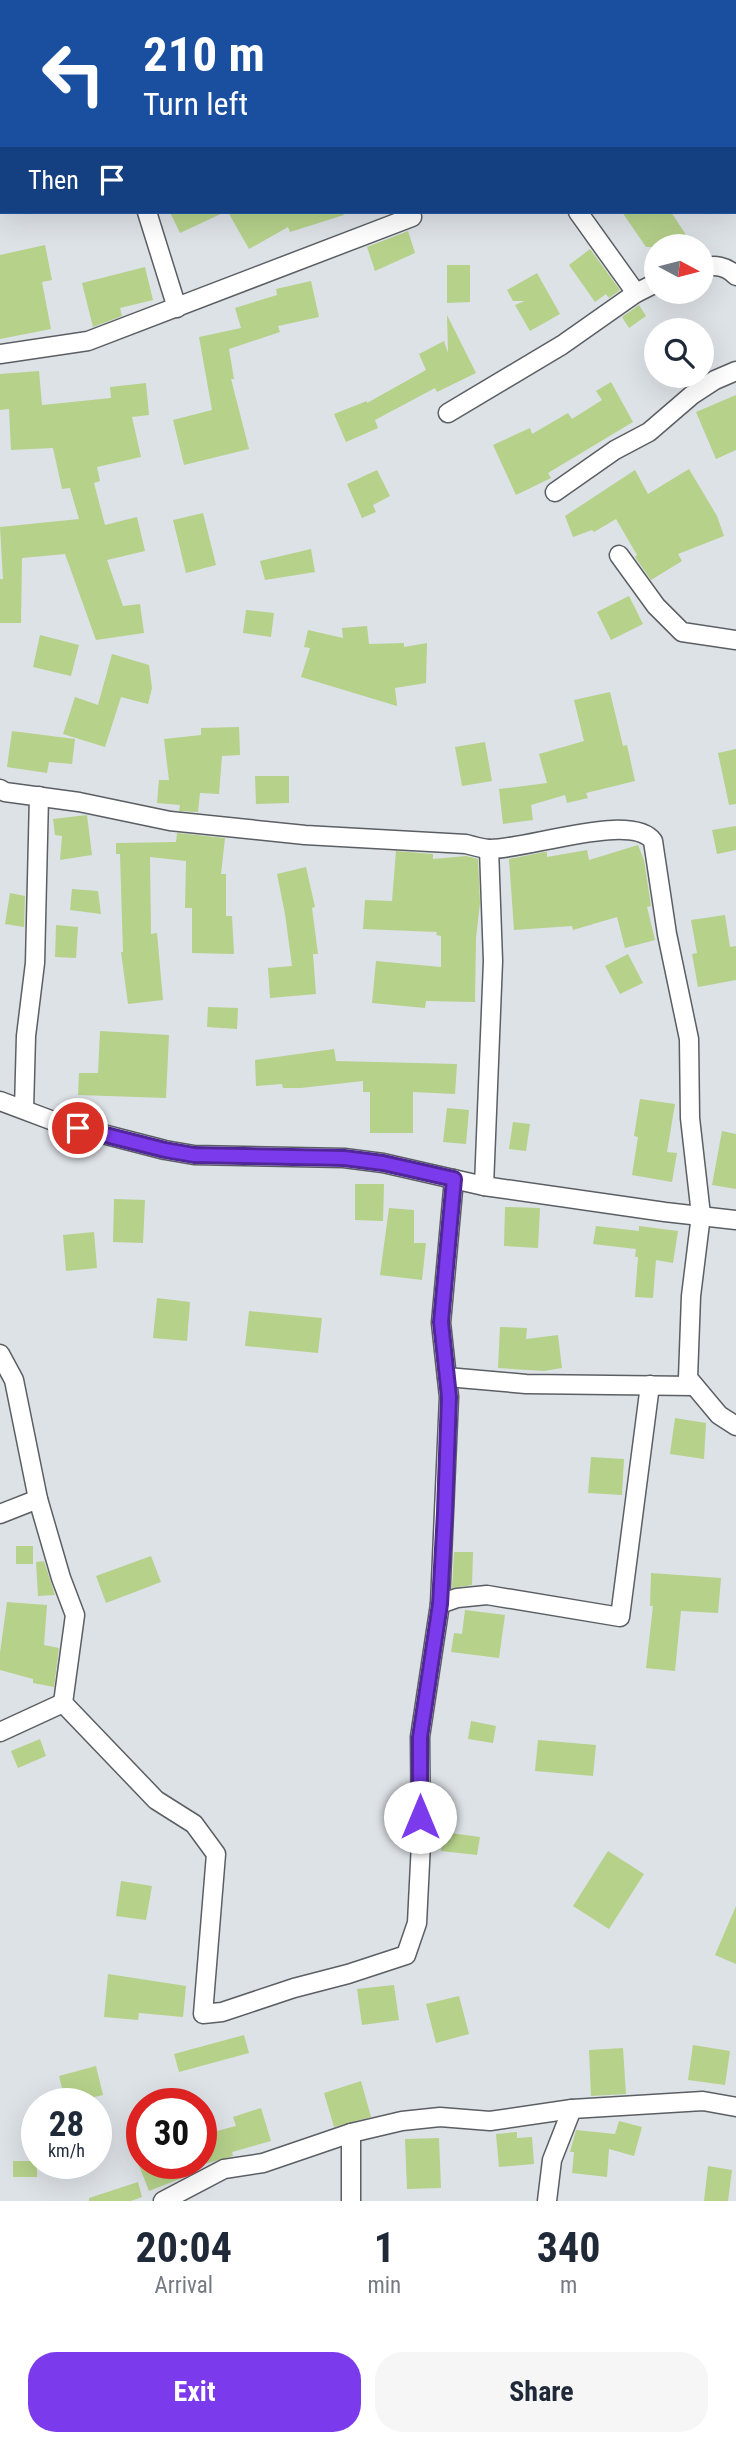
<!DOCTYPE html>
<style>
body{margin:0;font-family:"Roboto Condensed",sans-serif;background:#f6f6f7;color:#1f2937;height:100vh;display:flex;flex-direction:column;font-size:26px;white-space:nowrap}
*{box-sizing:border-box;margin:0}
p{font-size:23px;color:#747a83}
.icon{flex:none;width:38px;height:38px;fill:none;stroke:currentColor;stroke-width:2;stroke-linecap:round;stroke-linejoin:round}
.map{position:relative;height:2201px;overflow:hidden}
.side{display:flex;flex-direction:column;background:#fff;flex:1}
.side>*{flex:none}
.banner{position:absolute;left:0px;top:0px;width:737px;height:214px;box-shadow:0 7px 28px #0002;background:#1a4fa0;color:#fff;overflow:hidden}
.needle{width:46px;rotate:97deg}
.buttons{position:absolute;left:644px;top:234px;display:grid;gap:14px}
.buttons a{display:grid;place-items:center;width:70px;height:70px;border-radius:50%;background:#fff;box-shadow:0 7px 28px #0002;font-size:35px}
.speed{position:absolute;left:21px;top:2088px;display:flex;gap:14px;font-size:35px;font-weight:700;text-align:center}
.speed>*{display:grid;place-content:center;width:91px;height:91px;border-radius:50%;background:#fff;box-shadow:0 7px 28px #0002;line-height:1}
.speed small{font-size:18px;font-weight:400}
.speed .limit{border:10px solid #d22;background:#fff;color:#111}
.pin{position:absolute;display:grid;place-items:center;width:60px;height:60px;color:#fff;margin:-30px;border:4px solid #fff;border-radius:50%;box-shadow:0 2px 7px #0007}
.me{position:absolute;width:77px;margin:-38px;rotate:0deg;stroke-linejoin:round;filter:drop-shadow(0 0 5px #0008)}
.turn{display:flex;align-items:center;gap:24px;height:147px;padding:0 28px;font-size:32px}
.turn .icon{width:91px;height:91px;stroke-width:2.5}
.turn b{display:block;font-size:49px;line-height:60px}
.then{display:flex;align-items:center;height:66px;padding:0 28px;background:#0003;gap:14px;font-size:26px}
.eta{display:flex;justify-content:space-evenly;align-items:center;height:119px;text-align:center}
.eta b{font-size:42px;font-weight:700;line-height:49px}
.cta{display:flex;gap:14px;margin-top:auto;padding:14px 28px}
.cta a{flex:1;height:80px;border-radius:28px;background:#7c3aed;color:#fff;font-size:28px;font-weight:700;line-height:80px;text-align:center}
.cta a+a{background:#f6f6f7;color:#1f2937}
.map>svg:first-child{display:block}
.building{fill:#b5d18a}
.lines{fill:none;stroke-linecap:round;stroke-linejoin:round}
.street-casing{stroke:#5b5f63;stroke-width:21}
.street{stroke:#fff;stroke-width:18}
.route-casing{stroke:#51269a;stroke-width:18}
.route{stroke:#7c3aed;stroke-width:12}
</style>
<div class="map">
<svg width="736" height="2201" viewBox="0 0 736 2201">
<rect width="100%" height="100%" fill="#dde2e7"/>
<g class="building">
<path d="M 170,212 L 225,212 L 180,233 Z"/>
<path d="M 228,212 L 343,212 L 344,215 L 290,232 L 288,227 L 249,249 Z"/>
<path d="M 622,212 L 671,212 L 694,247 L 646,247 Z"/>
<path d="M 408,231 L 415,253 L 375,271 L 367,247 Z"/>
<path d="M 45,245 L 52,280 L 42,282 L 51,329 L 0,339 L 0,255 Z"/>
<path d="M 590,249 L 620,290 L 609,298 L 606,294 L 595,302 L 569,265 Z"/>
<path d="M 447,265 L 470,265 L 470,302 L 447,303 Z"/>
<path d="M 145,267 L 153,300 L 120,308 L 122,316 L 93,327 L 82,283 Z"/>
<path d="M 537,273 L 560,314 L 530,331 L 515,305 L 525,301 L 513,301 L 507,290 Z"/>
<path d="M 311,281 L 319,317 L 278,326 L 280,332 L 229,349 L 234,379 L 231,379 L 249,449 L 184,465 L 173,420 L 212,410 L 199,337 L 241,328 L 235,308 L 277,295 L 276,289 Z"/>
<path d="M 639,305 L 646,316 L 629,328 L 622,317 Z"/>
<path d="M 447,315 L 476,373 L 437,392 L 435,388 L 375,420 L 378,428 L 346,442 L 334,414 L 367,401 L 367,403 L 426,370 L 419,354 L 444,341 L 448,353 Z"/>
<path d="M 39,371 L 42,405 L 111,398 L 110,387 L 146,383 L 149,415 L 132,417 L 141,457 L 97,467 L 100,481 L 94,483 L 105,525 L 137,517 L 145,551 L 107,560 L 123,606 L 140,604 L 144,633 L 96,640 L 65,554 L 22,558 L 21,623 L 0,623 L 0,579 L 3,579 L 0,527 L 79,519 L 70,488 L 62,489 L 53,448 L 11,450 L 9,409 L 0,410 L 0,374 Z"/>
<path d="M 611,382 L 633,422 L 548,473 L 551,478 L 516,495 L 493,445 L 530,428 L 532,434 L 568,413 L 572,419 L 602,400 L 596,391 Z"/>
<path d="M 736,395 L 736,450 L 716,459 L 696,412 Z"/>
<path d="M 689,469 L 717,516 L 724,536 L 678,554 L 682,561 L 651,580 L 635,557 L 637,555 L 616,519 L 594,532 L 592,530 L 573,537 L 565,516 L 635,470 L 648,494 Z"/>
<path d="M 377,470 L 390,496 L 373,505 L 376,512 L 362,518 L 347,484 Z"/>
<path d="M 203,513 L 216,565 L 186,573 L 173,520 Z"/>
<path d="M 311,549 L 315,572 L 265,580 L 260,561 Z"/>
<path d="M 629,596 L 643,624 L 611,640 L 597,612 Z"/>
<path d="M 246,610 L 274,613 L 271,637 L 243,633 Z"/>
<path d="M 367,626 L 369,644 L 404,643 L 404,647 L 427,643 L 426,683 L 395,688 L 397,706 L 301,677 L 310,648 L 304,647 L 308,630 L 343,638 L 342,628 Z"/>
<path d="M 40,635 L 79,645 L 71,676 L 33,667 Z"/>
<path d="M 112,654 L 149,665 L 152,688 L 148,704 L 121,697 L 105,747 L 63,734 L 75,697 L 98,705 Z"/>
<path d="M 610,692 L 623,746 L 627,745 L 635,781 L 586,793 L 588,798 L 567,803 L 565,795 L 531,805 L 533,820 L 503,824 L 499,789 L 547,783 L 539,754 L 584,741 L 574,700 Z"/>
<path d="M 239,727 L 240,755 L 222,756 L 219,794 L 200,793 L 198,812 L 179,811 L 180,805 L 157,803 L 159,780 L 169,780 L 164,739 L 201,735 L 201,728 Z"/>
<path d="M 12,731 L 75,739 L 72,764 L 49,762 L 47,773 L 7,767 Z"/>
<path d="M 485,742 L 492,781 L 462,786 L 455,747 Z"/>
<path d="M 736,749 L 736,804 L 729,805 L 718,753 Z"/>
<path d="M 255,776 L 289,776 L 289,803 L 256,804 Z"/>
<path d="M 87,815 L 92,855 L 60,860 L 62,836 L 55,835 L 53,819 Z"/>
<path d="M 736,826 L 736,850 L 717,854 L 712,830 Z"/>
<path d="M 177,833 L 225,838 L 221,874 L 226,874 L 226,916 L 232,916 L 234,954 L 192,953 L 192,908 L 185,908 L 186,861 L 150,857 L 151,934 L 157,933 L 163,1000 L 128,1004 L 121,952 L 123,952 L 120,854 L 116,854 L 116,843 L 176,842 Z"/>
<path d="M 638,845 L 644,860 L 651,906 L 647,907 L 655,940 L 625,948 L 617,917 L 573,930 L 572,926 L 514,930 L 509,859 L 544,852 L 547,852 L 547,857 L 587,850 L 589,860 Z"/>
<path d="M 396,851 L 433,854 L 433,859 L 466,856 L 478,859 L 480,903 L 476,938 L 475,1002 L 426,1001 L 425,1008 L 372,1003 L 376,961 L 441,967 L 441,936 L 436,935 L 437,932 L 363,929 L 365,900 L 392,901 Z"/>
<path d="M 306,867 L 315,907 L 312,908 L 318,954 L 313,954 L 316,994 L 270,998 L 268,968 L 292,966 L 285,914 L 277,874 Z"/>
<path d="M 72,889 L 98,891 L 101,914 L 70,910 Z"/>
<path d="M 10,893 L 25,896 L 24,927 L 5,924 Z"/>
<path d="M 725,915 L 730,947 L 736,946 L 736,980 L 698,987 L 692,954 L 697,953 L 691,920 Z"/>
<path d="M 56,925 L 78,927 L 76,958 L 55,957 Z"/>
<path d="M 628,954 L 643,983 L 620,994 L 605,966 Z"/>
<path d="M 208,1007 L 238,1008 L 237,1029 L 207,1027 Z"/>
<path d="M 100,1031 L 169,1035 L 166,1098 L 78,1095 L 79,1073 L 98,1073 Z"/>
<path d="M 334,1049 L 336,1061 L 457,1064 L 455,1094 L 413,1092 L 413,1133 L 370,1133 L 370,1092 L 363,1092 L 363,1081 L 301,1088 L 283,1088 L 282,1084 L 256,1086 L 255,1060 Z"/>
<path d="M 640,1099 L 675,1104 L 667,1152 L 677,1153 L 672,1182 L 632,1175 L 638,1137 L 634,1136 Z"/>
<path d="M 447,1108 L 469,1110 L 466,1144 L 443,1142 Z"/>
<path d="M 513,1122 L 530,1124 L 526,1151 L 509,1149 Z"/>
<path d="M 722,1131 L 736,1134 L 736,1189 L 712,1185 Z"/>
<path d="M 355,1184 L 384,1184 L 383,1221 L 355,1220 Z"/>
<path d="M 114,1199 L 145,1200 L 143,1243 L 113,1242 Z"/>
<path d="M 505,1207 L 540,1208 L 538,1248 L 504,1246 Z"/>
<path d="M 389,1208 L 414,1210 L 414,1243 L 426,1243 L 422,1280 L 380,1275 Z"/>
<path d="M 596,1226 L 639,1231 L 639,1226 L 678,1231 L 673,1263 L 656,1260 L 653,1298 L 635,1297 L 638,1257 L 635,1257 L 636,1249 L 593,1244 Z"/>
<path d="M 94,1232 L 97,1268 L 66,1271 L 63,1235 Z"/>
<path d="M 157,1298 L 190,1302 L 187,1341 L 153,1338 Z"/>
<path d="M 249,1311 L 322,1318 L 318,1353 L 245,1346 Z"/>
<path d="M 500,1327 L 527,1328 L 526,1339 L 558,1335 L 562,1368 L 544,1371 L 498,1368 Z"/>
<path d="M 675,1418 L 706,1423 L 704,1459 L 670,1454 Z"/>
<path d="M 591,1457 L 624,1459 L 622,1495 L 588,1493 Z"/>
<rect x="16" y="1546" width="17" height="18"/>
<path d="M 454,1552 L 473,1552 L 472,1585 L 452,1588 Z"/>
<path d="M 151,1556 L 161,1582 L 106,1603 L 96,1576 Z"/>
<path d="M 44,1561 L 55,1595 L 38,1596 L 36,1562 Z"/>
<path d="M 651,1573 L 721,1578 L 718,1613 L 681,1611 L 675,1671 L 646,1668 L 653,1606 L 650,1606 Z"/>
<path d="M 7,1602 L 47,1605 L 44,1645 L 59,1648 L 54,1687 L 33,1683 L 33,1679 L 0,1670 L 0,1653 Z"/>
<path d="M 465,1610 L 505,1615 L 499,1658 L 451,1652 L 454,1633 L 462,1634 Z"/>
<path d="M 471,1721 L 496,1726 L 493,1743 L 468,1739 Z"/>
<path d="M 40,1739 L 46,1756 L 18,1768 L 11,1751 Z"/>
<path d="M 538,1740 L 596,1745 L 593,1776 L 535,1771 Z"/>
<path d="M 443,1832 L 480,1837 L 477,1855 L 441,1851 Z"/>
<path d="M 608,1851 L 644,1874 L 609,1929 L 573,1906 Z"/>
<path d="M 121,1881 L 152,1886 L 146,1920 L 116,1916 Z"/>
<path d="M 736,1906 L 736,1964 L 715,1955 Z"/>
<path d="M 108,1974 L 186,1986 L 183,2017 L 139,2013 L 138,2020 L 104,2017 Z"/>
<path d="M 394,1985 L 399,2020 L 362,2025 L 357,1989 Z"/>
<path d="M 459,1996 L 469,2034 L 436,2043 L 426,2004 Z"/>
<path d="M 244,2035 L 249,2053 L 179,2072 L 174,2054 Z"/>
<path d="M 693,2045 L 730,2051 L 725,2085 L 688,2080 Z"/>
<path d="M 623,2048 L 626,2094 L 591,2096 L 589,2050 Z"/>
<path d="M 96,2066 L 103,2095 L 66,2104 L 59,2076 Z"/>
<path d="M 361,2081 L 371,2117 L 334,2127 L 324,2093 Z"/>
<path d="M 261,2108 L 271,2141 L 232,2152 L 233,2156 L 201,2165 L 201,2135 L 236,2126 L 233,2117 Z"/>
<path d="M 619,2121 L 642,2127 L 634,2156 L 609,2149 L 607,2177 L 572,2173 L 574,2152 L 570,2152 L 576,2130 L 615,2134 Z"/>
<path d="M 517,2132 L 517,2138 L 532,2137 L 534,2164 L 499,2167 L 496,2134 Z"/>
<path d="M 439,2138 L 441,2188 L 407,2189 L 405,2139 Z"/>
<rect x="13" y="2161" width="24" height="16"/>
<path d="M 138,2163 L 176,2163 L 182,2178 L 149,2191 Z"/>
<path d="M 708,2166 L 732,2170 L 728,2201 L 704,2201 Z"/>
<path d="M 138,2182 L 142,2197 L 131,2201 L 89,2201 L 89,2198 Z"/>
</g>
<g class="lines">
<defs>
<g id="street">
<path d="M 420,0 L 422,2"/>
<path d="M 91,2 L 91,0"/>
<path d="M 147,212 L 177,308"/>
<path d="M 578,212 L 636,293"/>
<path d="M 702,268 C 714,264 727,266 736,276"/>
<path d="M 0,354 L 88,341 L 412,217"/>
<path d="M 448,413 L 562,345 L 636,293 L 656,283"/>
<path d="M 555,492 L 615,450 L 649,432 L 692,395 L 715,380 L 736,371"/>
<path d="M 619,555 L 656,606 L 682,632 L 736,640"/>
<path d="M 0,789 L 5,792 L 79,802 L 170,821 L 305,835 L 466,844 C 473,846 481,848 488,849 C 522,851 631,811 653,841 L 667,934 L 689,1039 L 690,1118 L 701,1215 L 691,1296 L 688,1378 L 719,1415 L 736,1426"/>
<path d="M 0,1101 L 56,1122 L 165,1150 L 194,1155 L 344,1158 L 383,1163 L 484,1186 L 665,1212 L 736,1220"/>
<path d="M 24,1109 L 26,1036 L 35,963 L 39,796"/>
<path d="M 484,1186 L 493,961 L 489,849"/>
<path d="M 0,1354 L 14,1380 L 38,1499 L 61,1578 L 75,1615 L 63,1703 L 156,1800 L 194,1824 L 216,1854 L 203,2014 L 222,2012 L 294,1988 L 348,1974 L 406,1955 L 417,1923 L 421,1843 L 420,1737 L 440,1604 L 457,1598 L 487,1595 L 620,1617 L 650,1385"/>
<path d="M 447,1377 L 526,1384 L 694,1386"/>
<path d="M 0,1514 L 38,1499"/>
<path d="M 440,1604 L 449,1397 L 441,1323 L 454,1179"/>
<path d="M 0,1732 L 63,1703"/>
<path d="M 163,2201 L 224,2169 L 263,2163 L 351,2133 L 402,2121 L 440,2117 L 490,2121 L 572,2109 L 703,2101 L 736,2107"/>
<path d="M 351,2201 L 351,2133"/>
<path d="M 547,2201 L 552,2160 L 572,2109"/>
</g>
</defs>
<use href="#street" class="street-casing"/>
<use href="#street" class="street"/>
</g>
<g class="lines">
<defs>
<path id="route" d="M 78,1128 L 165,1150 L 194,1155 L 344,1158 L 383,1163 L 454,1179 L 441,1322 L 449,1397 L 445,1512 L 440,1604 L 420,1737 L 420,1817"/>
</defs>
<use href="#route" class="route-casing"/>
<use href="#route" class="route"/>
</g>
</svg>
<div class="buttons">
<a><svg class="needle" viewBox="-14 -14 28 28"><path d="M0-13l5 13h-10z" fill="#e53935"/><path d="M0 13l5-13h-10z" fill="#747a83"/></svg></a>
<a><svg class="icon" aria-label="search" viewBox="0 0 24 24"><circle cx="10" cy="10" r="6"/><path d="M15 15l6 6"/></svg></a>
</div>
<div class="speed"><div>28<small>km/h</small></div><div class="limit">30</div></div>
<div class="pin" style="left:78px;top:1128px;background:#d93025"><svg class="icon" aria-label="arrive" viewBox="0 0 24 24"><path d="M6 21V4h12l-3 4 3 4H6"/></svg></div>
<svg class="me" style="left:420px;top:1817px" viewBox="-20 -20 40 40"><circle r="19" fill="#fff"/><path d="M0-13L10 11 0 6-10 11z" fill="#7c3aed"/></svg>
<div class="banner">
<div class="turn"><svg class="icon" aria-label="left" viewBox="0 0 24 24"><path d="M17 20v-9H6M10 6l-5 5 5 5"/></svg><div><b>210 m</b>Turn left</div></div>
<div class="then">Then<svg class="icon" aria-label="arrive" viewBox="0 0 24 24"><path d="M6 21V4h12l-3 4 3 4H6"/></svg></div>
</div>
</div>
<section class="side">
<div class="eta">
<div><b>20:04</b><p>Arrival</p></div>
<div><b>1</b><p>min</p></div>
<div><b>340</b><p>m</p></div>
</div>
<div class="cta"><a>Exit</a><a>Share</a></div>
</section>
